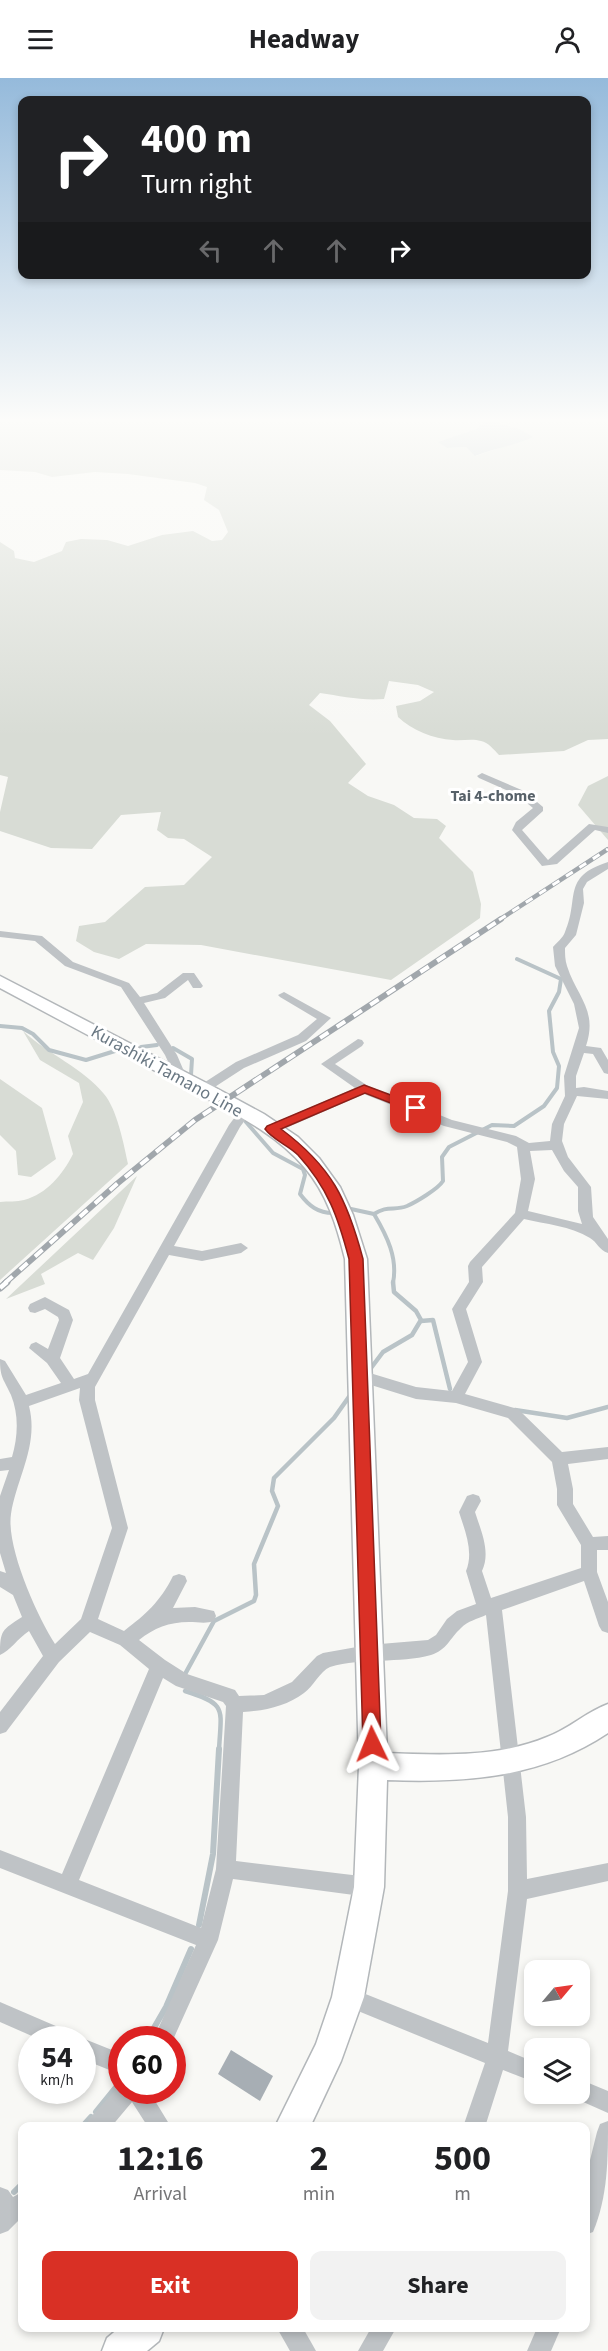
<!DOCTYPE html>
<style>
body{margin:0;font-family:"Source Sans 3",sans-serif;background:#f2f2f2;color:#202124;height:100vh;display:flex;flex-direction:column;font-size:22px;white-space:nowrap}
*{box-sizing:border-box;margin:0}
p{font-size:20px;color:#757577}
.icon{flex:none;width:33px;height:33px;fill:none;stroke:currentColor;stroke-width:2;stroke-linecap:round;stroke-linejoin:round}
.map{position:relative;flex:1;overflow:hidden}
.details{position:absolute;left:18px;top:2044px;width:572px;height:210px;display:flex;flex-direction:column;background:#fff;border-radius:12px;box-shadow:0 3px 9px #0003}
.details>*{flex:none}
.top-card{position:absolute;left:18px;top:18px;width:573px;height:183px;border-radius:12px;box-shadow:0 3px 9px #0003;background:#202124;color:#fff;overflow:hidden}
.needle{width:39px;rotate:61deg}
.buttons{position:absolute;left:524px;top:1882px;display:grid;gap:12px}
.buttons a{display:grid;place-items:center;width:66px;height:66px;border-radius:12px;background:#fff;box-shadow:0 3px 9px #0003;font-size:30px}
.speed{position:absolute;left:18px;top:1948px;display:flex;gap:12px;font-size:30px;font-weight:700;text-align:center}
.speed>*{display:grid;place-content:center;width:78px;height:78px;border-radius:50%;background:#fff;box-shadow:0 3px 9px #0003;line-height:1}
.speed small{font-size:15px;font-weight:400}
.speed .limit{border:9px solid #d22;background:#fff;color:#111}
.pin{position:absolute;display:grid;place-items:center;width:51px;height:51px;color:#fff;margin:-26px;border-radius:12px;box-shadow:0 3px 9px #0006}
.me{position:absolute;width:66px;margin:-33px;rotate:358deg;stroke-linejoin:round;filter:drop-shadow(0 0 4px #0008)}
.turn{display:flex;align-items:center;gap:21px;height:126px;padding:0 24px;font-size:27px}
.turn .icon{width:78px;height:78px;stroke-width:2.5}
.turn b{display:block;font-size:42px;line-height:51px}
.lanes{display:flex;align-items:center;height:57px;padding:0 24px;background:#0003;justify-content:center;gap:30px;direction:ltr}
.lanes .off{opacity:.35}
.eta{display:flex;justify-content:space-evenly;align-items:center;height:102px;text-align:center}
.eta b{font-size:36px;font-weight:700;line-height:42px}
.action{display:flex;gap:12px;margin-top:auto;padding:12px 24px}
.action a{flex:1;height:69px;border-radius:12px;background:#d93025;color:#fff;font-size:24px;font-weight:700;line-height:69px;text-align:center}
.action a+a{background:#f2f2f2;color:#202124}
header{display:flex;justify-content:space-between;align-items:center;height:78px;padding:0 24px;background:#fff;font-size:27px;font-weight:700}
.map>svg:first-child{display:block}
.green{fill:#d8dcd5}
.water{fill:#b9c3c7}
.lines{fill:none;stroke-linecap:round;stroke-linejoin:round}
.stream-far2{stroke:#b9c3c7;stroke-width:4}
.stream-far1{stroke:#b9c3c7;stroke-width:4.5}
.stream{stroke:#b9c3c7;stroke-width:6}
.building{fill:#a7aeb4}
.primary-casing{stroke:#b3b7ba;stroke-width:3}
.street{fill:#bfc3c6;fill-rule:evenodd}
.primary{fill:#fff;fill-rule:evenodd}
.rail-far2-casing{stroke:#a1a7ac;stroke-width:4.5}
.rail-far1-casing{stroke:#a1a7ac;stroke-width:6}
.rail-casing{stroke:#a1a7ac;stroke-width:7}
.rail-far2{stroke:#fff;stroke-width:3;stroke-dasharray:8;stroke-linecap:butt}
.rail-far1{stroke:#fff;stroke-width:4;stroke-dasharray:10;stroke-linecap:butt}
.rail{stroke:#fff;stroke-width:4.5;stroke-dasharray:14;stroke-linecap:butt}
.route{fill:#d93025;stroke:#8d1f18;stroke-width:1.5}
.labels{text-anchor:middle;stroke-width:6;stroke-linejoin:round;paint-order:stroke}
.far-neighbourhood-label{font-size:16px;font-weight:bold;fill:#576169;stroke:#fff}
.street-label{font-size:18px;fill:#6a7883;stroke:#fff}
</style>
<header><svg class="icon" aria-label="menu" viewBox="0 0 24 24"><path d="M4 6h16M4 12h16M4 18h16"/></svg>Headway<svg class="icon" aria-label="person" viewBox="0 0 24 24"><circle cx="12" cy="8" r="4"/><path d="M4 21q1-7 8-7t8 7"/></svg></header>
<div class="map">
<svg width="608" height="2273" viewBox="0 0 608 2273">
<rect width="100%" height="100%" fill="#f8f8f5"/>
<g class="green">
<path d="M 0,341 L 487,341 L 476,351 L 439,364 L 447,370 L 466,369 L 476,378 C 495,370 512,368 532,359 L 520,351 L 492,341 L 608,341 L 608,661 L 588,662 L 564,673 L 499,677 C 494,672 488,664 481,663 C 472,660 463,663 453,662 C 433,661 412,652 398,639 L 396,628 L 420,623 L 434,614 L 418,607 L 389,603 L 384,621 C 362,623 341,618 320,615 L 309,627 L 330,643 L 366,686 L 348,705 L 368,718 L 394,727 L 414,740 L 437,741 L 446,748 L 439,760 L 473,794 L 481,826 L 480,840 L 391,902 L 201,867 L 146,866 L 119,881 L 94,874 L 76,863 L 79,848 L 105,844 L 145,809 L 184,807 L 212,779 L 184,761 L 168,760 L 157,752 L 161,734 L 121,737 L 92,771 L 51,770 L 0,753 L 0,734 L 8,699 L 0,697 L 0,464 L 14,473 L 15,480 L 34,484 L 62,473 L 66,464 L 81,461 L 107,462 L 128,468 L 162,457 L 193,453 L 212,463 L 222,462 L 228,454 L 219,432 L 204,422 L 207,409 L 195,405 L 128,396 L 95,394 L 52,399 L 35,394 L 0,392 Z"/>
<path d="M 608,698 L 608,762 L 578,727 L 588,708 Z"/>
<path d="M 23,953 C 48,976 83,990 104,1016 C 117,1031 124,1067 128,1086 L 0,1202 L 0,1124 C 8,1123 17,1124 24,1122 C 47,1116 63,1096 73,1076 L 68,1058 L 83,1024 L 79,1005 L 40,982 Z"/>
<path d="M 0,1001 L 42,1030 L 56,1081 L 31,1099 L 18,1097 L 16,1073 L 0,1057 Z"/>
<path d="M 137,1098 L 114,1150 L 93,1182 L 78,1175 L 41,1196 L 45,1206 L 6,1221 Z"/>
</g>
<path class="water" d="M 487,341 L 520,351 L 533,359 C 514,368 495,370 475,378 L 466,369 L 447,370 L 438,364 L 476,351 Z"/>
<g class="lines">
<g class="stream-far2">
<path d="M 0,948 L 22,950 L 33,956 L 49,972 L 86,982 L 115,973"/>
<path d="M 141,969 L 157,967"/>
<path d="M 173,970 L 192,981 L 191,997"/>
<path d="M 246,1044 L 273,1075 L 303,1091 L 305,1097 L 300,1116 C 309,1128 318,1135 333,1135"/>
<path d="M 351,1131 L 374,1136"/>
<path d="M 393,1205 C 398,1180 387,1158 374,1136 C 387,1127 395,1133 407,1128 C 416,1124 438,1111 443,1103 L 442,1079 L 449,1069 L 492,1047 L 514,1048 L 544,1028 L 557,1010 L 559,988 L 553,974 L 549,933 L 559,914 L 561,901 L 517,881"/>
</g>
<g class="stream-far1">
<path d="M 421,1243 L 433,1242 L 450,1311"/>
<path d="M 371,1290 L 383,1274 L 412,1257 L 421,1242 L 416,1233 L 394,1214 L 393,1204"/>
<path d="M 515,1332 L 567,1340 L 608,1329"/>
<path d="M 184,1598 L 214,1543 L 254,1523 L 256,1517 L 254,1486 L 278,1428 L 272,1413 L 274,1400 L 334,1340 L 351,1316"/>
<path d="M 185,1613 C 228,1626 221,1631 219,1672"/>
</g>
<g class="stream">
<path d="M 199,1847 L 213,1776 L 219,1671"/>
<path d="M 147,1962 L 166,1929 L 191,1871"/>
<path d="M 96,2034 L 122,2002"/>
<path d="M 82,2049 L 91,2039"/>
<path d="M 14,2114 L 22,2106"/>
</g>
</g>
<path class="building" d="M 231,1972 L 273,1998 L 260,2023 L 218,1996 Z"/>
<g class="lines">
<defs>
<g id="primary">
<path d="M 0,898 L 216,1010 L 264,1036 L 298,1059 L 319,1080 L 340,1109 L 353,1137 L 367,1181 L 387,1675 C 439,1677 497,1680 547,1659 C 569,1651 586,1634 608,1626 L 608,1655 C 541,1700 466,1705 387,1702 L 384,1809 L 364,1919 L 341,1983 L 310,2049 L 275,2049 L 316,1966 L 332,1919 L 354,1809 L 359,1688 L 345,1181 C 337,1148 327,1116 305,1090 C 275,1054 229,1033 189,1011 C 126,977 63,944 0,910 Z"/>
<path d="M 119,2250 L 164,2250 L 159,2263 L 147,2273 L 102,2273 L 107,2260 Z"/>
</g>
</defs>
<use href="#primary" class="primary-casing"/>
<g class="street">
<path d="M 482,695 L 524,713 L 543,729 L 543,733 L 522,752 L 548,782 L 589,746 L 608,749 L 608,755 L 595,752 L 557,786 L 542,788 L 512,752 L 516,744 L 533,730 L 517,717 L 479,700 L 477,698 Z"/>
<path d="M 608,784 L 608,791 L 587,804 L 583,811 L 584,825 L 576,857 L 565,870 C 565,876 565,882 567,888 C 577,919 598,932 586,968 L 601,970 L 608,982 L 608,996 L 604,995 L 593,976 L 584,975 L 576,998 L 576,1010 L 584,1009 L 608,1013 L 608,1021 L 577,1018 L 564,1046 L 562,1063 L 568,1079 L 591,1109 L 593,1139 L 608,1161 L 608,1175 C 599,1172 597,1164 590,1160 C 571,1148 545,1146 524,1141 L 482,1189 L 483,1204 L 466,1231 L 482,1284 L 465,1316 L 518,1331 L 562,1374 L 608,1369 L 608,1381 L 568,1386 L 573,1411 L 573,1426 L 593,1459 L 608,1458 L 608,1472 L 597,1472 L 597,1494 L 608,1524 L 608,1555 L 602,1553 L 599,1548 L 584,1503 L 502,1532 L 526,1739 L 527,1801 L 608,1785 L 608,1803 L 527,1821 L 508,1973 L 534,1984 L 534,2004 L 503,1992 L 485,2049 L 463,2049 L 485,1985 L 341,1926 L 338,1919 L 341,1912 L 348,1909 L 488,1965 L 508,1813 L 508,1739 L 486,1537 C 477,1541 468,1543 461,1550 C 450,1560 447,1572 431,1577 C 399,1586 363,1579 330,1589 C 320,1593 313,1609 304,1615 C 287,1628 264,1633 243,1634 L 236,1783 L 369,1799 L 376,1802 L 379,1809 L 376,1816 L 369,1819 L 233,1801 L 218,1862 L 172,1964 L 172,1962 L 153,1962 L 196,1867 L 0,1790 L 0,1772 L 62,1796 L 149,1591 L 120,1567 L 90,1554 L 59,1584 L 6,1654 L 0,1656 L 0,1634 L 43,1578 L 29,1553 C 18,1560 10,1573 0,1577 C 0,1552 2,1552 22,1539 L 13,1517 L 0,1509 L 0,1493 L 6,1495 L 0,1475 L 0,1418 L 9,1392 L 0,1393 L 0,1381 L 12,1379 C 18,1358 19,1337 11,1317 C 4,1301 0,1301 0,1281 L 5,1283 L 26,1317 L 61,1305 L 47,1285 L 29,1270 L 31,1266 L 36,1264 L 48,1271 L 59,1242 L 58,1239 L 45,1231 L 35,1235 L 30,1234 L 28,1230 L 30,1226 L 45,1219 L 69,1232 L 73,1242 L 60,1280 L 74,1301 L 88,1296 L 229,1047 L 241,1031 L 249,1031 L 251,1034 L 240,1049 L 174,1168 L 202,1173 L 241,1165 L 248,1170 L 241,1175 L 202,1183 L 169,1177 L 95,1309 L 95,1322 L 128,1450 L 98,1541 L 124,1553 C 146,1536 160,1524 173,1498 L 179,1496 L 185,1498 L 187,1503 L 173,1530 L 195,1529 L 214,1533 L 216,1538 L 214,1543 C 206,1546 198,1544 189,1544 C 169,1544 154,1550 139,1562 L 165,1582 L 187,1596 L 235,1612 L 239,1618 L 264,1617 L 292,1604 L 317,1578 L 323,1575 L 368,1567 L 428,1562 L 436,1557 L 447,1541 L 457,1533 L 476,1526 L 466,1493 C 474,1474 465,1453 459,1434 L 467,1418 L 473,1416 L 479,1418 L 481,1423 L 475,1434 C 481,1453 491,1474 482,1493 L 491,1520 L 581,1490 L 581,1467 L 557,1427 L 557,1411 L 552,1384 L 508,1340 L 456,1325 L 416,1321 L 355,1302 L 353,1298 L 355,1294 L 360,1292 L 416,1309 L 452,1313 L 468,1284 L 452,1231 L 469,1204 L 468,1188 L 470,1184 L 515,1135 L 521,1101 L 517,1069 L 507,1064 L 444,1048 L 364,1016 L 277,1054 L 267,1054 L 266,1051 L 267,1048 L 355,1010 L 321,986 L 358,961 L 362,962 L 364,965 L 362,968 L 335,986 L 368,1008 L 452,1042 L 516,1058 L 529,1065 L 550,1063 L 552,1046 L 565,1018 L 564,998 L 579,950 L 574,926 L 555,888 L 553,869 C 557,864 563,860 565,854 C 580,820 561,799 608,784 ZM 552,1072 L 564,1093 L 578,1109 L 578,1133 L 582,1146 L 528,1133 L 535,1101 L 530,1073 ZM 80,1310 L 79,1322 L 112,1450 L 81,1541 L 55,1566 C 37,1538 6,1469 11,1436 C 17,1399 39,1367 29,1328 ZM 163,1600 L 176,1608 L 223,1624 L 226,1628 L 216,1791 L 201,1850 L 79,1802 Z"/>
<path d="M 0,853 L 42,858 L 73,884 L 129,905 L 140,919 L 157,915 L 183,895 L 194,895 L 203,908 L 201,910 L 193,910 L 188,902 L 165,920 L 144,925 L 177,977 L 186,998 L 184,1001 L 176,1001 L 165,977 L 121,909 L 65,888 L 35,863 L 0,859 Z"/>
<path d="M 284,914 L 331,940 L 306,963 L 244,990 L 207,1014 L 199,1014 L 197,1011 L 199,1008 L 236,984 L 298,957 L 317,941 L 280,919 L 278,917 Z"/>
<path d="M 0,1924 L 72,1955 L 75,1962 L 41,1962 L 0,1944 Z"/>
<path d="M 82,1960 L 122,1976 L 122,1997 L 82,1981 L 82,1962 L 76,1962 Z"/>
<path d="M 579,2001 L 608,2013 L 608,2035 L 572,2019 L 570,2016 L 579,2016 Z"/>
<path d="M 122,2005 L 122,2013 L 149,2013 L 171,2049 L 148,2049 L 132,2024 L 111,2049 L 86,2049 L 89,2041 Z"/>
<path d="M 608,2043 C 608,2081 608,2118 593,2154 L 585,2157 L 585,2102 L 597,2054 L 600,2046 Z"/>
<path d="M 0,2109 L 8,2112 L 13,2119 L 22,2114 L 22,2139 L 8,2153 L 0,2156 Z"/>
<path d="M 277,2250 L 303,2250 L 316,2273 L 290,2273 Z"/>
<path d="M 371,2250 L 396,2250 L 383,2273 L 358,2273 Z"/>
<path d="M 537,2250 L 561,2250 L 551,2273 L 527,2273 Z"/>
</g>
<use href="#primary" class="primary"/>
<defs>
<path id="rail-far2" d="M 499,842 L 608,771"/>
<path id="rail-far1" d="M 5,1205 L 118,1105 L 195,1042 L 501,841"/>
<path id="rail" d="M 0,1210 L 7,1204"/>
</defs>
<use href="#rail-far2" class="rail-far2-casing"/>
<use href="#rail-far1" class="rail-far1-casing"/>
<use href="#rail" class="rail-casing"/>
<use href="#rail-far2" class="rail-far2"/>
<use href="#rail-far1" class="rail-far1"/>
<use href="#rail" class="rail"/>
</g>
<linearGradient id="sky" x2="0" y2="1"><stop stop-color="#95badb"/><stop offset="0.52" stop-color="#fcfcfa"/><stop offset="1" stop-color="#fcfcfa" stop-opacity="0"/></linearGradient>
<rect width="608" height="659" fill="url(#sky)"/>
<path class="route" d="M 364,1007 L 420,1028 L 422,1030 L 416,1035 L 365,1015 L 281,1051 C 332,1089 347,1121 363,1181 L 381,1666 L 379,1672 L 372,1674 L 366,1672 L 363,1666 L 349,1181 C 338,1139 328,1110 298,1077 C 288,1067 273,1062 265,1051 L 267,1048 Z"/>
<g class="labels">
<g class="far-neighbourhood-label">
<text x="493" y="723">Tai 4-chome</text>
</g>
<g class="street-label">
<text transform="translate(167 993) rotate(29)" y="6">Kurashiki Tamano Line</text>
</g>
</g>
</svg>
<div class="buttons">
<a><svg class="needle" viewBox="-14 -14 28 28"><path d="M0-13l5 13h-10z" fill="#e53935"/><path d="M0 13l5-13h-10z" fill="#757577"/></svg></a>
<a><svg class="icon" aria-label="layers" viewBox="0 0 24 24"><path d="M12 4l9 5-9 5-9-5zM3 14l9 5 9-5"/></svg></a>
</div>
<div class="speed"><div>54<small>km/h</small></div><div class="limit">60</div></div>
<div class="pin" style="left:416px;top:1030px;background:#d93025"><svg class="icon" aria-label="arrive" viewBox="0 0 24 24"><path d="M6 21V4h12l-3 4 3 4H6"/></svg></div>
<svg class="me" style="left:372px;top:1666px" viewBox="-20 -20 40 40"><path d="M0-17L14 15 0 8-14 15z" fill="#d93025" stroke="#fff" stroke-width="4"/></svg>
<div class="top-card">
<div class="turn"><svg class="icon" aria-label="right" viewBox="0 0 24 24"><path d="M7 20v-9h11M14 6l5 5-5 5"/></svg><div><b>400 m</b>Turn right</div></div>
<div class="lanes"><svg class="icon off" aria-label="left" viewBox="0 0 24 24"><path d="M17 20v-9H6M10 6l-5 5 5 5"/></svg><svg class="icon off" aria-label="ahead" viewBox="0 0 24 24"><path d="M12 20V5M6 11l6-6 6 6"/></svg><svg class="icon off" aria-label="ahead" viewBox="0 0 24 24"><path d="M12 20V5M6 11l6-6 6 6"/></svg><svg class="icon" aria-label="right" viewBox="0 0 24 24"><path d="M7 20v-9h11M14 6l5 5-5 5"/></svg></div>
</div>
<section class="details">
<div class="eta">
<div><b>12:16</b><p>Arrival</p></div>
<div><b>2</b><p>min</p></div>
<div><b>500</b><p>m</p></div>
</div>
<div class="action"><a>Exit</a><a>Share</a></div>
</section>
</div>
